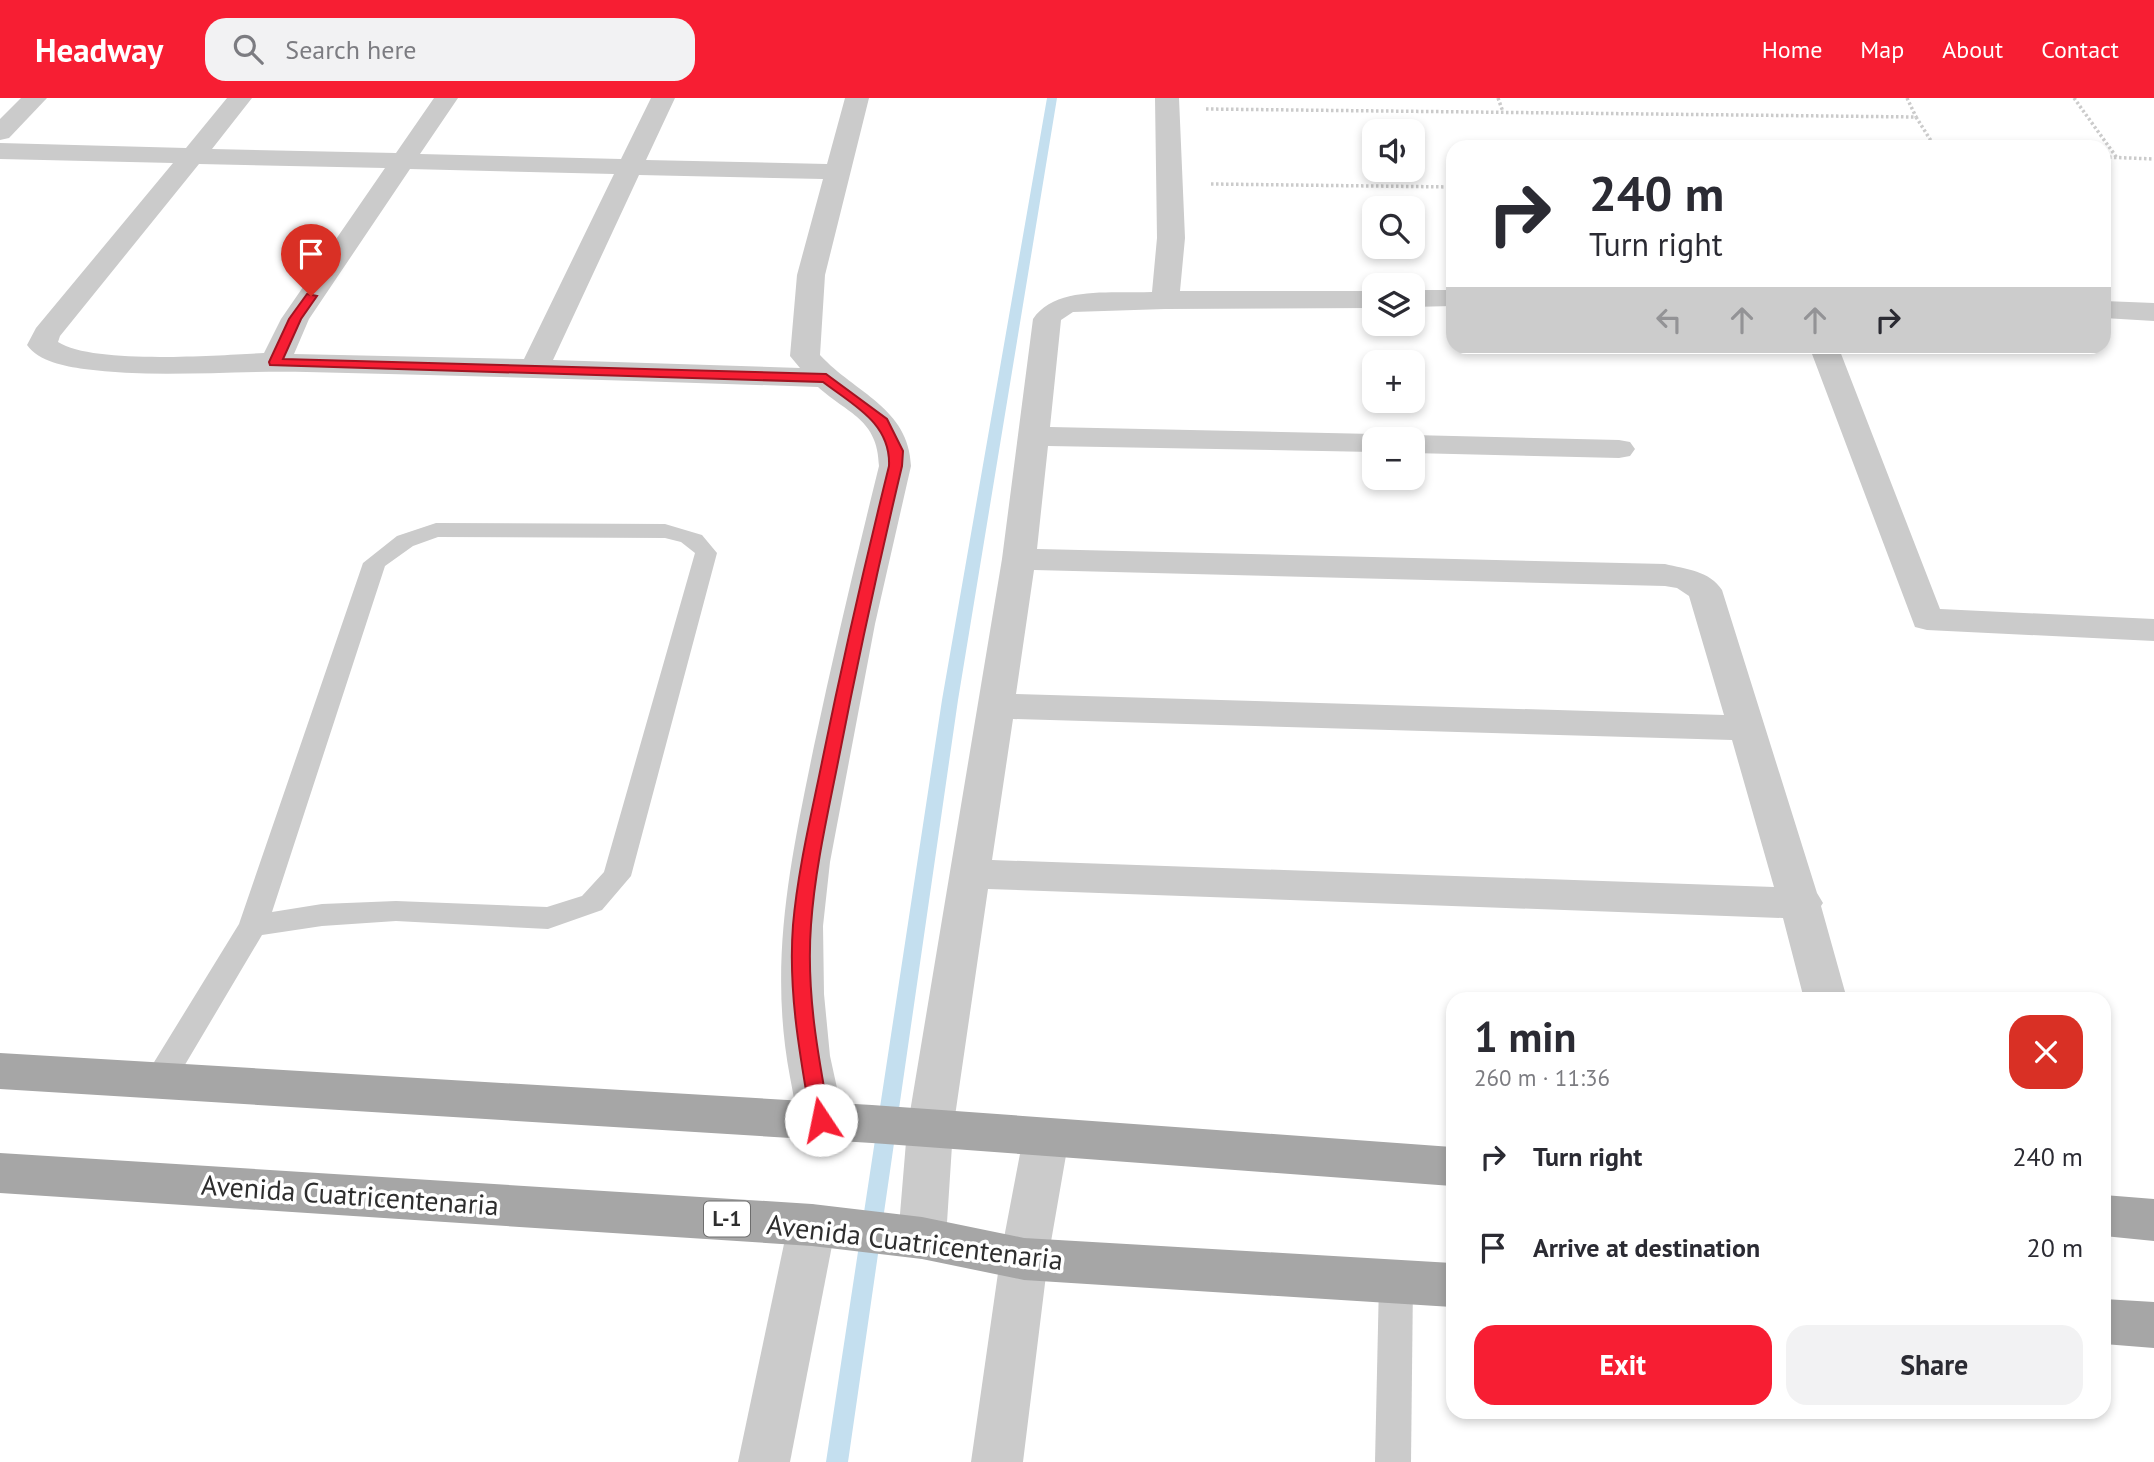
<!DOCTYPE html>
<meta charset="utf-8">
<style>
body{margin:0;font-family:"PT Sans",sans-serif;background:#f2f2f3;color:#2b2b33;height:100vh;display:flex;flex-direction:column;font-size:26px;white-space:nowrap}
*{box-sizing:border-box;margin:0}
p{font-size:23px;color:#7c7c81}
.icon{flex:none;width:38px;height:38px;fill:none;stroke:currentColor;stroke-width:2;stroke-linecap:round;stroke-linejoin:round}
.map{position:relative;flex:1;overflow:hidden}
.drawer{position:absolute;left:1446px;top:894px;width:665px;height:427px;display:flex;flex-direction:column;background:#fff;border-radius:21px;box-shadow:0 4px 10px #0003}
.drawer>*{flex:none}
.banner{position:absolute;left:1446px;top:42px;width:665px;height:214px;border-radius:21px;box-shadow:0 4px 10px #0003;background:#fff;color:#2b2b33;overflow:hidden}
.fabs{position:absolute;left:1362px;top:21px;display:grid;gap:14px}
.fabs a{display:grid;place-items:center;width:63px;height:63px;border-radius:14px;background:#fff;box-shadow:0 4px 10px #0003;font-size:35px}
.pin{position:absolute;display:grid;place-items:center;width:60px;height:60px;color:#fff;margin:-72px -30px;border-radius:50% 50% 50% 0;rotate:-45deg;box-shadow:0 0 7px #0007}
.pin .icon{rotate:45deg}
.me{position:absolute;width:77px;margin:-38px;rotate:349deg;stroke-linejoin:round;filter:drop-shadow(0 0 5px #0008)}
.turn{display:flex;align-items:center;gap:24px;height:147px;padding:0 28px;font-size:32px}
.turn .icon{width:91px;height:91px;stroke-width:2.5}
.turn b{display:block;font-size:49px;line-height:60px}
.lanes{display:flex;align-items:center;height:66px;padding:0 28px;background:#0003;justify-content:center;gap:35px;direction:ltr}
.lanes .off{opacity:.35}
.round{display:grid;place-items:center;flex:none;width:74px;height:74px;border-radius:21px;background:#f2f2f3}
.head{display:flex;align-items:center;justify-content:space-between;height:119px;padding:0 28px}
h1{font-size:42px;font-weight:800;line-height:52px}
.cta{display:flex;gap:14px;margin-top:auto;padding:14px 28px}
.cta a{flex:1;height:80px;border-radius:21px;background:#f71e33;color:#fff;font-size:28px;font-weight:800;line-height:80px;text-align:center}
.cta a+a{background:#f2f2f3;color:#2b2b33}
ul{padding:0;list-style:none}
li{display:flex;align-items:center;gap:21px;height:91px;padding:0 28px}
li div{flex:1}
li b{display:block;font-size:26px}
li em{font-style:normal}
header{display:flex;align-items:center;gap:42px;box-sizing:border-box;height:98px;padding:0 35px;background:#f71e33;color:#fff}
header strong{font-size:33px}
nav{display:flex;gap:38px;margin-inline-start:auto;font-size:24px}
.search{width:490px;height:63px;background:#f2f2f3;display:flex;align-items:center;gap:18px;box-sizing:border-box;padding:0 24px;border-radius:21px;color:#7c7c81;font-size:26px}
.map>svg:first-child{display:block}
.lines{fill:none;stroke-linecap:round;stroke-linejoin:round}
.stream{fill:#c4dfef;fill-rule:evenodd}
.path{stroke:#cbcbcb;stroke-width:3.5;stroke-dasharray:2.5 2.5;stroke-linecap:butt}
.lane{fill:#cbcbcb;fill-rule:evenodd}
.street{fill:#cbcbcb;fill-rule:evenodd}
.primary{fill:#a6a6a6;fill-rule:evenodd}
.route{fill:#f71e33;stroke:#a11421;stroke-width:2}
.labels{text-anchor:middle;stroke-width:7;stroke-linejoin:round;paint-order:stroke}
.shield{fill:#fff;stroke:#6d6d6d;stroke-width:2}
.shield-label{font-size:21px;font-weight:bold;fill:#2e2e2e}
.near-street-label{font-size:28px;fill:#2e2e2e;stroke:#fff}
</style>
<header>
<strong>Headway</strong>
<div class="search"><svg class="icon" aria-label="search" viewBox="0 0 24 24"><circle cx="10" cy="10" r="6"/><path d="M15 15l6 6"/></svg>Search here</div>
<nav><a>Home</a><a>Map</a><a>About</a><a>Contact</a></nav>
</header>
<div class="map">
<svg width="2154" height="1364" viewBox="0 0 2154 1364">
<rect width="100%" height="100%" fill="#fff"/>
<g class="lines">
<path class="stream" d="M 1047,0 L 1057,0 L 958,602 L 848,1364 L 826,1364 L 942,602 Z"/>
<g class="path">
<path d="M 1498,0 L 1503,14"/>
<path d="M 1907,0 L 1916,19"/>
<path d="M 2074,0 L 2117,60"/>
<path d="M 1206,11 L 1916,19 L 1935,49"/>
<path d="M 2104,59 L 2154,61"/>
<path d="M 1211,86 L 1452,89"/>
</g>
<g class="lane">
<path d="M 436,425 L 665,426 L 702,437 L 717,455 L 631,778 L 602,812 L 548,831 L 396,823 L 322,828 L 262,837 L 170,992 L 159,995 L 148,992 L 144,983 L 148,974 L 239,826 L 363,465 L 397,438 ZM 438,439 L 665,440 L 681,444 L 695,455 L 604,774 L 582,798 L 547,809 L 396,803 L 322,806 L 272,814 L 385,468 L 413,448 Z"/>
<path d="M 1396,1169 L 1408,1174 L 1413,1184 L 1411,1364 L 1375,1364 L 1379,1184 L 1384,1174 Z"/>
</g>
<g class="street">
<path d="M 21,0 L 47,0 L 9,40 L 0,42 L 0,21 Z"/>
<path d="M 227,0 L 252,0 L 212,51 L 396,55 L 434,0 L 458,0 L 420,56 L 621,61 L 651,0 L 675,0 L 646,62 L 827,66 L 845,0 L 869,0 L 825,177 L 820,257 C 855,295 909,310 911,368 L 875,526 L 830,764 L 823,828 L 824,896 L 830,958 L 844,1022 L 837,1035 L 821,1041 L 805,1035 C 796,1018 794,999 790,979 C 768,863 791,761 814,648 C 834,554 856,461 879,368 C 878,321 848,316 818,289 C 648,283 478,278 307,274 C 233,272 158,281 84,271 C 65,268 39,264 27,247 L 36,230 L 173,65 L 0,61 L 0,45 L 186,50 ZM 199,66 L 385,70 L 281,221 L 264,255 C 218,257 94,267 58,244 L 60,238 ZM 410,71 L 614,76 L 524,261 L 294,256 L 309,221 ZM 639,77 L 823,81 L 797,177 L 790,258 L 800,270 L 553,262 Z"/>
<path d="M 1155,0 L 1179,0 L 1185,140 L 1180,193 L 1374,193 L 1374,210 L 1165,211 L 1073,214 L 1061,222 L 1050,329 L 1374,336 L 1387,341 L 1374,341 L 1374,354 L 1048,348 L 1037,451 L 1665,466 C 1686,471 1710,473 1722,492 L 1817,795 L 1823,805 L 1821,808 L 1847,901 L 1804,901 L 1783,820 L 988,791 L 953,1032 L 946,1140 L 939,1155 L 922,1161 L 905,1155 L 898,1140 L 907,1032 L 1002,461 L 1033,221 C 1056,187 1114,196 1152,194 L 1157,140 ZM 1034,472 L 1665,488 L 1677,490 L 1689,498 L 1724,617 L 1016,596 ZM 1013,621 L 1732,642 L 1774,789 L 992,762 Z"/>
<path d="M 1412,192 L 1452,192 L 1452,208 L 1412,209 Z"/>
<path d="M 2104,203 L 2154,205 L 2154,223 L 2104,220 Z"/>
<path d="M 1809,248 L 1838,248 L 1940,511 L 2154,521 L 2154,543 L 1927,532 L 1915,529 Z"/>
<path d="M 1412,337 L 1619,342 L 1630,344 L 1635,351 L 1630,358 L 1619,360 L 1412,355 L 1412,341 L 1400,341 Z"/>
<path d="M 1046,1021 L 1062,1026 L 1069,1040 L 1048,1161 L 1023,1364 L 971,1364 L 1000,1161 L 1023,1040 L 1030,1026 Z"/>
<path d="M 812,1106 L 829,1112 L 836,1127 L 790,1364 L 738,1364 L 788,1127 L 795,1112 Z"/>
</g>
<g class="primary">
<path d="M 0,955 L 872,1007 L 1452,1049 L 1452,1088 L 872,1045 L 0,991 Z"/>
<path d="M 0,1055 L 812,1106 L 922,1119 L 1024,1140 L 1452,1165 L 1452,1209 L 1024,1182 L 922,1161 L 812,1148 L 0,1095 Z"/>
<path d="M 2104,1097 L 2154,1101 L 2154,1143 L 2104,1138 Z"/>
<path d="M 2104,1201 L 2154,1204 L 2154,1250 L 2104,1246 Z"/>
</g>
</g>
<path class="route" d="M 307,196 L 317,198 L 301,221 L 283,261 L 826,276 L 887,321 L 903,353 L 902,368 C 879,465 858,561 839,659 C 828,715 815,770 811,827 C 806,893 818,958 830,1022 L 827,1028 L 821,1030 L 814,1028 L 811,1022 C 800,958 788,893 793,827 C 798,770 812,714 823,659 C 843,561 865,465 889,368 C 891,325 853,307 823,284 L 270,267 L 269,264 L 289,221 Z"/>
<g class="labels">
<rect class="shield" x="704" y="1103.5" width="46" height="35" rx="5"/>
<g class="shield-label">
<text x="727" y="1128">L-1</text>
</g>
<g class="near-street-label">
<text transform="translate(350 1097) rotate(4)" y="10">Avenida Cuatricentenaria</text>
<text transform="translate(915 1144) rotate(7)" y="10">Avenida Cuatricentenaria</text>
</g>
</g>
</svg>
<div class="fabs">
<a><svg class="icon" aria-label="sound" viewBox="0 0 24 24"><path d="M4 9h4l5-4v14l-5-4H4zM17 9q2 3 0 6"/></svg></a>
<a><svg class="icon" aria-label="search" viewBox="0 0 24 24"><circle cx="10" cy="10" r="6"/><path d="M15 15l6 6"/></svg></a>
<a><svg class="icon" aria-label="layers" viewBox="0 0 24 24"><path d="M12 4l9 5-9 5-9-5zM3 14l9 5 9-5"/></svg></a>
<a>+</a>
<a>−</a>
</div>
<div class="pin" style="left:311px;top:198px;background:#d93025"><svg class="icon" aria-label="arrive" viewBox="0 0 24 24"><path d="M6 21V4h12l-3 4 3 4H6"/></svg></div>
<svg class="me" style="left:821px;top:1022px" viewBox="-20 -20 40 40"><circle r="19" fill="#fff"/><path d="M0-13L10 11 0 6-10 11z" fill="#f71e33"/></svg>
<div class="banner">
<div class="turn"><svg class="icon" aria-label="right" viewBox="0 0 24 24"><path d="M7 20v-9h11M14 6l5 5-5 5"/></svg><div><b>240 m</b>Turn right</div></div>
<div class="lanes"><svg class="icon off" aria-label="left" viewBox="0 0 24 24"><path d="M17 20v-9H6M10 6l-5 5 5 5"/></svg><svg class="icon off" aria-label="ahead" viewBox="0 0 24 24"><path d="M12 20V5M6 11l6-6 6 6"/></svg><svg class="icon off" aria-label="ahead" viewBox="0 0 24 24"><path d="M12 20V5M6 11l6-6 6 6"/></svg><svg class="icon" aria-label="right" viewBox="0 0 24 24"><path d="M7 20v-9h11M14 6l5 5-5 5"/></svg></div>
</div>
<section class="drawer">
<div class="head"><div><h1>1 min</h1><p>260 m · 11:36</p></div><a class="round" style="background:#d93025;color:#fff"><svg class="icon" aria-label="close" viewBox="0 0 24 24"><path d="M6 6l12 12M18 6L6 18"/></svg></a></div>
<ul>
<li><svg class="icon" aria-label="right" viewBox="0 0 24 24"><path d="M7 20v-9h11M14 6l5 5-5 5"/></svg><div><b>Turn right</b></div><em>240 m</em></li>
<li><svg class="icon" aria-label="arrive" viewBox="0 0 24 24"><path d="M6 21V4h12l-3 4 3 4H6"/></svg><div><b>Arrive at destination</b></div><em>20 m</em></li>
</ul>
<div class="cta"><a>Exit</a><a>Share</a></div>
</section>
</div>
